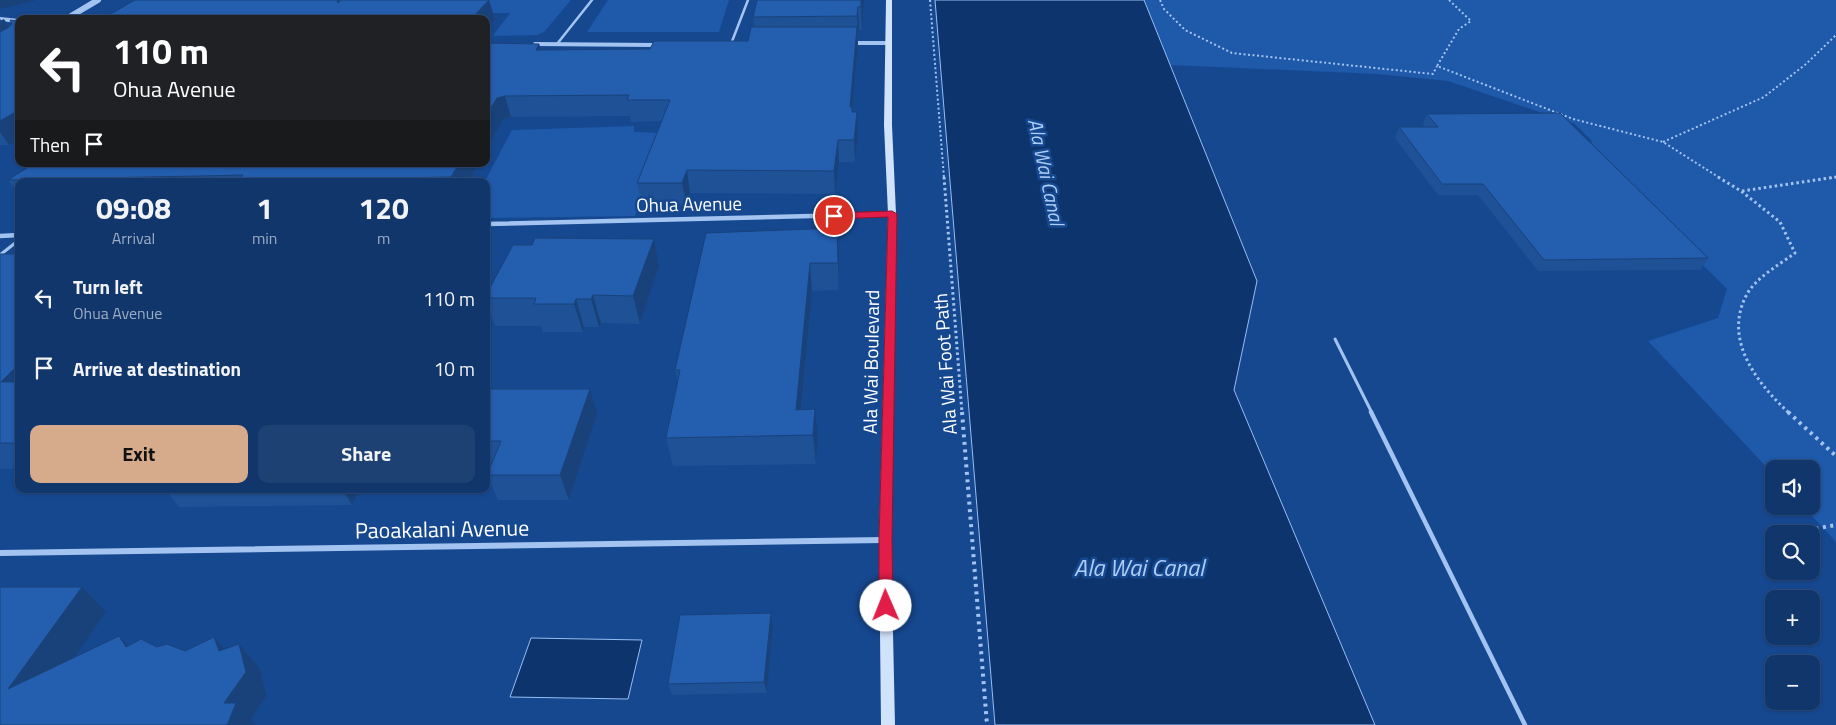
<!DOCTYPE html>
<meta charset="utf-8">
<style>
body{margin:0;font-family:"Titillium Web",sans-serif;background:#1e4174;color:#f1f3f6;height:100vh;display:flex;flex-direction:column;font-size:19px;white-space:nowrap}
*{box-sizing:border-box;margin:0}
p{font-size:16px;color:#9cabc2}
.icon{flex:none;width:28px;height:28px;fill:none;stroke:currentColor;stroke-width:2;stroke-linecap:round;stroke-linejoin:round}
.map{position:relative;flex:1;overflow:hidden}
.sheet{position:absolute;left:15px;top:178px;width:475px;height:315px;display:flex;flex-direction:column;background:#10366c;border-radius:10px;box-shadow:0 1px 4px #0004,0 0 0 1px #30507f}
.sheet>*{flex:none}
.top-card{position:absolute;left:15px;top:15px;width:475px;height:152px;border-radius:10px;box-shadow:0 1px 4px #0004,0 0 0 1px #30507f;background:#202124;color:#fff;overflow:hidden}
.controls{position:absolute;left:1765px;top:460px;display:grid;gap:10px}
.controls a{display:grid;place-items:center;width:55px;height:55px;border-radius:10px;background:#10366c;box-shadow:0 1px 4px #0004,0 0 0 1px #30507f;font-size:25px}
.pin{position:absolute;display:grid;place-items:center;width:42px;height:42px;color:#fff;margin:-21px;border:2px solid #fff;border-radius:50%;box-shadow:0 1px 5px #0007}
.me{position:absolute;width:55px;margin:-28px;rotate:359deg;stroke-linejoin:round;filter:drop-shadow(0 0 4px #0008)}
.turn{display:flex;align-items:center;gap:18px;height:105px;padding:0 15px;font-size:22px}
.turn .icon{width:65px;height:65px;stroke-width:2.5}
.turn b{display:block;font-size:35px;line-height:42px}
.then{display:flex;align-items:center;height:48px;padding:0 15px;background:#0003;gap:10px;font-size:19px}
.eta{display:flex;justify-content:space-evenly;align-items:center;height:85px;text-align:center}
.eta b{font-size:30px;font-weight:700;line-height:35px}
.button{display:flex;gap:10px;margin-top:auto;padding:10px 15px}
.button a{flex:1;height:58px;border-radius:10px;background:#d6ab8b;color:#111;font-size:20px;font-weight:700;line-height:58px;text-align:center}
.button a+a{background:#1e4174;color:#f1f3f6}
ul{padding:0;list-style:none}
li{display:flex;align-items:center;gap:15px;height:70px;padding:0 15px}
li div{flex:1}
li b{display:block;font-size:19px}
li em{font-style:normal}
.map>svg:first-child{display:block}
.green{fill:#1e59aa}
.water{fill:#0e346d;stroke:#95bef3}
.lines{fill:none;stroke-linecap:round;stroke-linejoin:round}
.path-far2{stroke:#a3c4f0;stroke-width:2;stroke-dasharray:2 2.5;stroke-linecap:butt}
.path-far1{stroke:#a3c4f0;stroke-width:3;stroke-dasharray:2.5 3;stroke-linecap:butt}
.path{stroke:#a3c4f0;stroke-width:4;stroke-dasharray:3 4.5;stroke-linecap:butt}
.service-far2{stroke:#a3c4f0;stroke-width:2.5}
.service-far1{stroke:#a3c4f0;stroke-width:3}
.service{stroke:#a3c4f0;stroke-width:4.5}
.minor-far2{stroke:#a3c4f0;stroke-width:4}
.minor-far1{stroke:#a3c4f0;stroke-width:4.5}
.minor{stroke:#a3c4f0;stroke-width:6}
.tertiary{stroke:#a3c4f0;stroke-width:6}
.secondary{fill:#d1e2fb;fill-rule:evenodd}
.wall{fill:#1f5196}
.shaded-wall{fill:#19427a}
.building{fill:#245eaf;stroke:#19427a}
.route{fill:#e11d48;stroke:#92132f}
.labels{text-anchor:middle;stroke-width:5;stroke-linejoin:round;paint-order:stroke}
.street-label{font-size:19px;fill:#fff;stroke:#164890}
.water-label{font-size:20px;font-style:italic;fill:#afcef7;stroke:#164890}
.near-street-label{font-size:22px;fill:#fff;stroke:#164890}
.near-water-label{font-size:24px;font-style:italic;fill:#afcef7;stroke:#164890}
</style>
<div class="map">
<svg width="1836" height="725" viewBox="0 0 1836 725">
<rect width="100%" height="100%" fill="#164890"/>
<g class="green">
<path d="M 476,0 L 571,0 L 544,32 L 537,35 L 493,36 L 510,13 L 464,13 Z"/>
<path d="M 608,0 L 729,0 L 719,32 L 587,32 Z"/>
<path d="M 1144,0 L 1836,0 L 1836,542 L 1803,506 L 1811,506 L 1811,469 L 1774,469 L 1774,475 L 1648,341 L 1718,318 L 1727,289 L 1580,143 L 1593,142 L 1575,124 L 1448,81 L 1377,74 L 1170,65 Z"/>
<path d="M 634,126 L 634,132 L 662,133 L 635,216 L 486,218 L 485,181 L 512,130 Z"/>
</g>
<g class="water">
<path d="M 935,0 L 1144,0 L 1257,281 L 1234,390 L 1375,725 L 995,725 Z"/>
<path d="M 531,638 L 642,640 L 628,699 L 510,697 Z"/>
</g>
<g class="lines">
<g class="path-far2">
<path d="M 930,0 L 944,178"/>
<path d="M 1160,0 L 1164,9 L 1185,30 L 1232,53 L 1433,74 L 1437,66"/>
<path d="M 1449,0 L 1471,21 L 1459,29 L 1437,66 L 1573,119 L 1663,142 L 1720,178"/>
<path d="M 1663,142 L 1764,97 L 1806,64 L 1836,35"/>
<path d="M 1830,178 L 1836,177"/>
</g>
<g class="path-far1">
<path d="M 944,177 L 962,413"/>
<path d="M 1718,177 L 1741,191 L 1780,222 L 1795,253 C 1779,265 1755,278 1746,296 C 1723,341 1758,384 1789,413"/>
<path d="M 1742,191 L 1836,177"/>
</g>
<g class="path">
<path d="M 962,412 L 987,725"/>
<path d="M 1788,412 L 1836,456"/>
<path d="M 1786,534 L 1836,525"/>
<path d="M 1772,536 L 1774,536"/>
</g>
<g class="service-far2">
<path d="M 557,44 L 592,0"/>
<path d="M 731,44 L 748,0"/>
</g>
<g class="service-far1">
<path d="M 0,255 L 19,240"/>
<path d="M 1335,339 L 1372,413"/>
</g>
<path class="service" d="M 1371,412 L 1525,725"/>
<g class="minor-far2">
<path d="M 0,19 L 19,21"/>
<path d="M 852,43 L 889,43"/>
<path d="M 535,44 L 656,45"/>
</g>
<g class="minor-far1">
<path d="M 486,224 L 892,214"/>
<path d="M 0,236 L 19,235"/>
</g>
<path class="minor" d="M 0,553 L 884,540"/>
<path class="tertiary" d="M 66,19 L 98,0"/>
<path class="secondary" d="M 886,0 L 892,0 L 892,125 L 896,214 L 891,540 L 895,725 L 881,725 L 879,540 L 888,214 L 884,125 Z"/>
</g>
<g class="wall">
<path d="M 864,0 L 862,30 L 859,30 L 858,39 L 858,47 L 852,109 L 853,112 L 857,112 L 858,134 L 855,162 L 839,162 L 835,194 L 690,193 L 687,205 L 642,205 L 637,183 L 662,121 L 631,122 L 630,116 L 511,117 L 503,119 L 486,43 L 539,44 L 541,50 L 650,49 L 748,41 L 754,27 L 753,17 Z"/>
<path d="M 0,19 L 9,27 L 19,21 L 19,140 L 9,145 L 0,145 Z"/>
<path d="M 1427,114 L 1708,258 L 1701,270 L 1538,271 L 1478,195 L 1438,195 L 1395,138 L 1399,127 L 1425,127 L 1423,124 Z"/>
<path d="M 479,164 L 469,181 L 19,181 L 19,196 L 8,180 Z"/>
<path d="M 837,228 L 839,254 L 839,290 L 812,291 L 802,410 L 818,438 L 816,464 L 673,466 L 666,438 L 678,382 L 675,370 Z"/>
<rect x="0" y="254" width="19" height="215"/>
<path d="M 659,266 L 640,324 L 601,323 L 599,327 L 584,327 L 583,332 L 543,332 L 541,326 L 495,326 L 486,301 L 486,295 Z"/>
<path d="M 486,389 L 597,414 L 569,500 L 498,500 L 487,475 L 491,466 L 486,466 Z"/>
<path d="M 116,489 L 360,489 L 352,505 L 179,507 L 167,492 L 119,493 Z"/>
<path d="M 771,613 L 773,625 L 767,693 L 672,695 L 668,684 Z"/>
</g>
<g class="shaded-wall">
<path d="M 0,0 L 37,0 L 0,9 Z"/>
<path d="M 489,0 L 495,19 L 486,29 L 486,19 L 471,19 Z"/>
<path d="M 861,0 L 864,0 L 862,30 L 861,7 Z"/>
<path d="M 858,7 L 859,30 L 858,39 L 857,16 Z"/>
<path d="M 4,19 L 16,39 L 0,44 L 0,21 Z"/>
<path d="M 857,27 L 858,47 L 852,109 L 853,129 L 850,107 Z"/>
<path d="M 539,44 L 545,64 L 536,50 Z"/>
<path d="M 505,96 L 511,117 L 503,119 L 486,150 L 486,116 L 497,98 Z"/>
<path d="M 19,110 L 19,140 L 9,145 L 0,132 L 0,121 Z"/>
<path d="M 857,112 L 858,134 L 855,162 L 854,140 Z"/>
<path d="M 838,140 L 839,162 L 835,194 L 834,171 Z"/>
<path d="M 459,164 L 479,164 L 469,181 L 453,181 L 451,177 Z"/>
<path d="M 687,170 L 690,193 L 687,205 L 682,183 Z"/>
<path d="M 837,228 L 839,254 L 839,290 L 838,263 Z"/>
<path d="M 654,239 L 659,266 L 640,324 L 633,296 Z"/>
<path d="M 810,263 L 812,291 L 799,436 L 796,410 Z"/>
<path d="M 593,295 L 601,323 L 599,327 L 591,299 Z"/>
<path d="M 576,299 L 584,327 L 583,332 L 574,304 Z"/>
<path d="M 19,364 L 19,403 L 1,382 Z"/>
<path d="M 590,389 L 597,414 L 569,500 L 560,475 Z"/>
<path d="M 815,409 L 818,438 L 816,464 L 813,435 Z"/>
<path d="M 342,489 L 360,489 L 352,505 Z"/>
<path d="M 82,587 L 106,612 L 36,713 L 8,689 Z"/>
<path d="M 771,613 L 773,625 L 767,693 L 764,682 Z"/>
<path d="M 119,636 L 143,661 L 126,647 Z"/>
<path d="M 214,637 L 235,662 L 219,651 Z"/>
<path d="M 239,644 L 260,669 L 266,696 L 251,719 L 256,725 L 226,725 L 224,703 Z"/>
</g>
<g class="building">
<path d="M 135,0 L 337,0 L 338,3 L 341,0 L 489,0 L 471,19 L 102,19 Z"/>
<path d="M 757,0 L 861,0 L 861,7 L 858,7 L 857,16 L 753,17 Z"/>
<path d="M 10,20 L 19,21 L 19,110 L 0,121 L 0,32 L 9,27 L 12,24 Z"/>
<path d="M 751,27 L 857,27 L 850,107 L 852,107 L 852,112 L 857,112 L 854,140 L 838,140 L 834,171 L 687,170 L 682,183 L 637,183 L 670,100 L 627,100 L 629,95 L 505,96 L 497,98 L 486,116 L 486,43 L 539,44 L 536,50 L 650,49 L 654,41 L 748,41 Z"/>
<path d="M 1560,113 L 1708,258 L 1544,260 L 1483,184 L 1442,184 L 1399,127 L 1438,127 L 1427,114 Z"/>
<path d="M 33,164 L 459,164 L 451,177 L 238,181 L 243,175 L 8,180 Z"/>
<path d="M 837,228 L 838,263 L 810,263 L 796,410 L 815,409 L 813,435 L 666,438 L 680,370 L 675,370 L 706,233 Z"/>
<path d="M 535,238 L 654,239 L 633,296 L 593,295 L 591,299 L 576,299 L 574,304 L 534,304 L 536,298 L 486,298 L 486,295 L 513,245 L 532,245 Z"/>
<path d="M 0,254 L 19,254 L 19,364 L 1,382 L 19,382 L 19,443 L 0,443 Z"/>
<path d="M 486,389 L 590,389 L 560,475 L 487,475 L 501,441 L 486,441 Z"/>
<path d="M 0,587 L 82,587 L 8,689 L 119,636 L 126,647 L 141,639 L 157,647 L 167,644 L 185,651 L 214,637 L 219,651 L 239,644 L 246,672 L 224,703 L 236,703 L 228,723 L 226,725 L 0,725 Z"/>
<path d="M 771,613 L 764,682 L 668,684 L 680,615 Z"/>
</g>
<path class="route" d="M 892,211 L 897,214 L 892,540 L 893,606 L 891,611 L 886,613 L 881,611 L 879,606 L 879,540 L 888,217 L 834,219 L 830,216 L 834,213 Z"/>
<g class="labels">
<g class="street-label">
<text transform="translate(689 204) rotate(-1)" y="7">Ohua Avenue</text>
<text transform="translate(871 362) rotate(-89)" y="7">Ala Wai Boulevard</text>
<text transform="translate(945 364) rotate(-94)" y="7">Ala Wai Foot Path</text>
</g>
<g class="water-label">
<text transform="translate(1046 172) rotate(78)" y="7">Ala Wai Canal</text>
</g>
<g class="near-street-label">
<text transform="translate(442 529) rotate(-1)" y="8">Paoakalani Avenue</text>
</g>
<g class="near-water-label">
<text x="1139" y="576">Ala Wai Canal</text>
</g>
</g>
</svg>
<div class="controls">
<a><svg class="icon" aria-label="sound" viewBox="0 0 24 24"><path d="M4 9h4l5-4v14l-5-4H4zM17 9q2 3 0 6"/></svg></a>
<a><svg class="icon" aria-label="search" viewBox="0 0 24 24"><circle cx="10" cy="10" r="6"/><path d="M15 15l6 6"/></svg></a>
<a>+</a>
<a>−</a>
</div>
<div class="pin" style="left:834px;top:216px;background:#d93025"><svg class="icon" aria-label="arrive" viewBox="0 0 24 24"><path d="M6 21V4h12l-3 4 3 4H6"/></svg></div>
<svg class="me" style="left:886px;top:606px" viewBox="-20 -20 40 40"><circle r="19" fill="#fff"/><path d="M0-13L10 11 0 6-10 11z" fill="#e11d48"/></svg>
<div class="top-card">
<div class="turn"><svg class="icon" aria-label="left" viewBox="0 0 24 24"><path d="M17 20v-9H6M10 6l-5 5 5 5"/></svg><div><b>110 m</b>Ohua Avenue</div></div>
<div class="then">Then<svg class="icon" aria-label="arrive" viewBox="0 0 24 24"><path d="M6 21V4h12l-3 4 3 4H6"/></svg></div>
</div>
<section class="sheet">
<div class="eta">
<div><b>09:08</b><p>Arrival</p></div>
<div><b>1</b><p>min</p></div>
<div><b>120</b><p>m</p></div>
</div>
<ul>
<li><svg class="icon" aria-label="left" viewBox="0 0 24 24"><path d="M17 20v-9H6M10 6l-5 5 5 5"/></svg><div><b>Turn left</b><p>Ohua Avenue</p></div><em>110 m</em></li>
<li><svg class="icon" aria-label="arrive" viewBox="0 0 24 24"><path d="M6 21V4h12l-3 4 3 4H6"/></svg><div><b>Arrive at destination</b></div><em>10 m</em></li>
</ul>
<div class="button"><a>Exit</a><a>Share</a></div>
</section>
</div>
